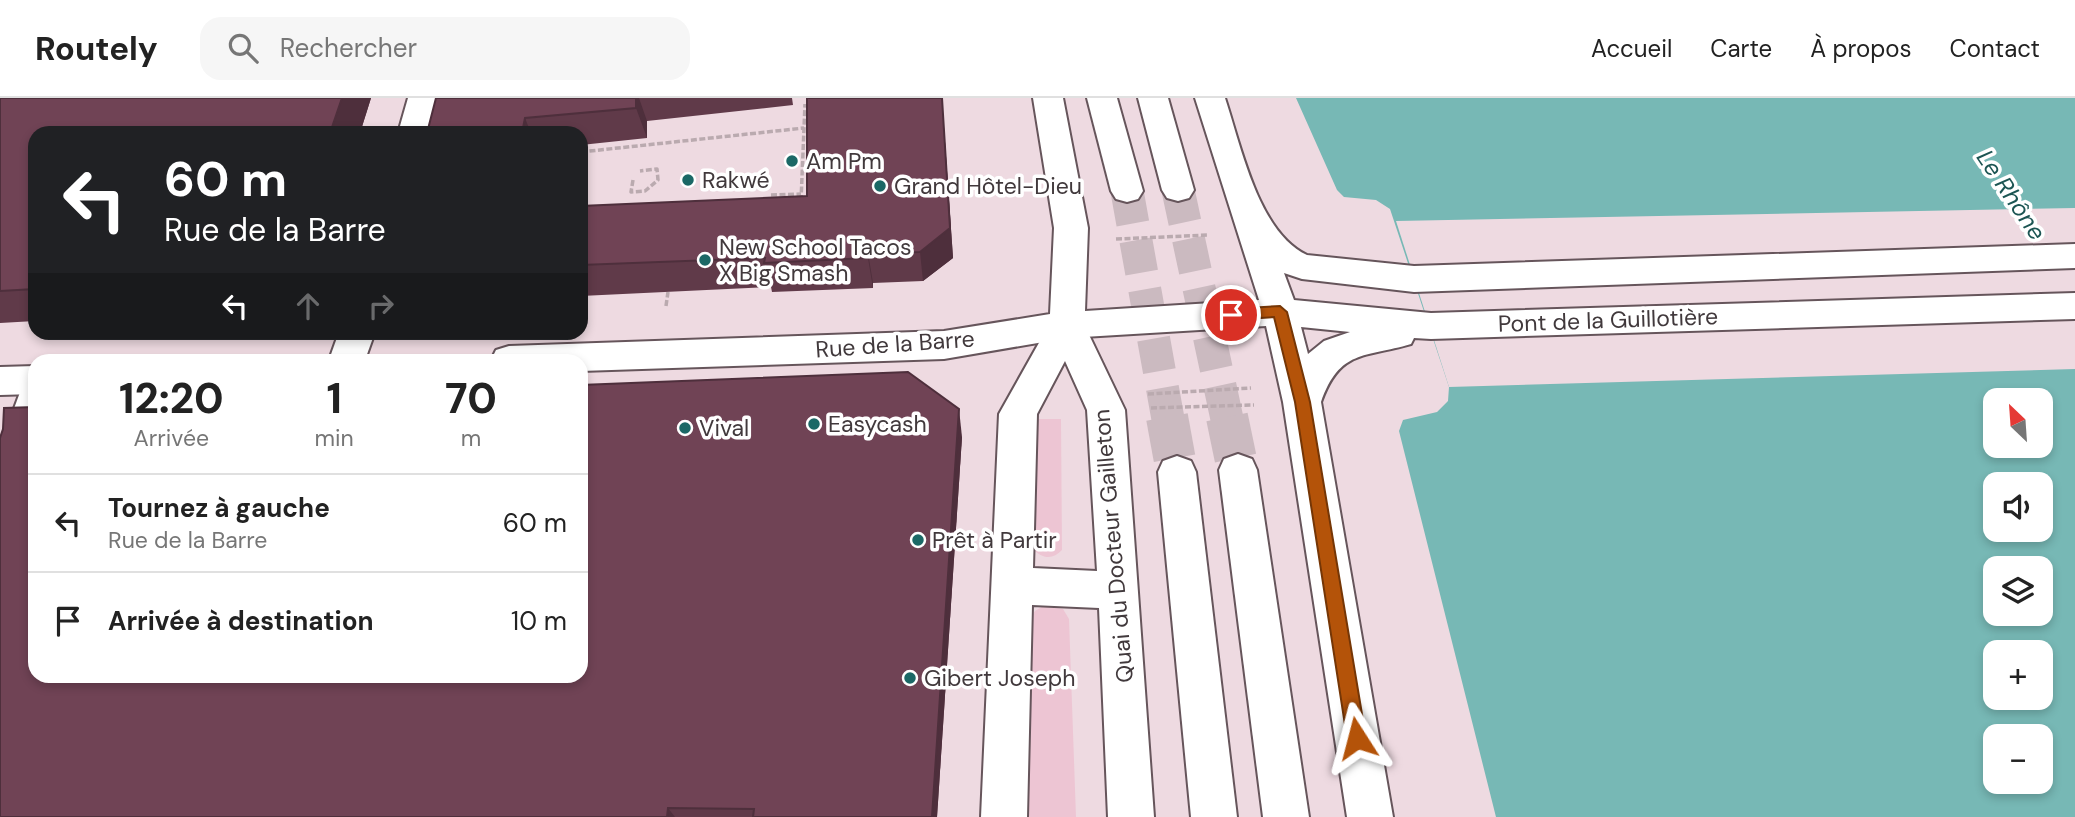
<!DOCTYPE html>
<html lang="fr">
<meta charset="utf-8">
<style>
body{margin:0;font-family:"DM Sans",sans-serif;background:#f6f6f6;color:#222;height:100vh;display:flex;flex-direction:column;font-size:26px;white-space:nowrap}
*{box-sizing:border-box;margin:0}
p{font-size:23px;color:#767676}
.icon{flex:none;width:38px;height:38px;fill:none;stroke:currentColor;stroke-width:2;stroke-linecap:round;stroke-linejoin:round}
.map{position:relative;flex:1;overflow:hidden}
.details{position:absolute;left:28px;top:256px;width:560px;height:329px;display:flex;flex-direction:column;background:#fff;border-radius:21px;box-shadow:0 4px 10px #0003}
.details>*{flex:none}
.banner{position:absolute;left:28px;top:28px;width:560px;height:214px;border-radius:21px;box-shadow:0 4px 10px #0003;background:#202124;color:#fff;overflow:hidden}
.needle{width:46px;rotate:335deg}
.fabs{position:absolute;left:1983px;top:290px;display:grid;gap:14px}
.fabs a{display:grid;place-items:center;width:70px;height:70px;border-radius:14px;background:#fff;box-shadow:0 4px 10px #0003;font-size:35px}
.pin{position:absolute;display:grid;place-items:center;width:60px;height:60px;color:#fff;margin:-30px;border:4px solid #fff;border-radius:50%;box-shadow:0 2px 7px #0007}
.me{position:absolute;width:77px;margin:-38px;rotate:351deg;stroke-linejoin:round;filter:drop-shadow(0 0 5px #0008)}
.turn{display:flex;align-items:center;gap:24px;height:147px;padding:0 21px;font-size:32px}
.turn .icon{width:91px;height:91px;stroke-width:2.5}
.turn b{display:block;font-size:49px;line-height:60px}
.lanes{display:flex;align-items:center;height:66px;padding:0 21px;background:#0003;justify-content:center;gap:35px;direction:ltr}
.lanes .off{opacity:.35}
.eta{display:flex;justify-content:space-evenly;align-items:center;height:119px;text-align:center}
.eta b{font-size:42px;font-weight:800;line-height:49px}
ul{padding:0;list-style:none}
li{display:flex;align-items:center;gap:21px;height:98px;padding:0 21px;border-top:2px solid #e0e0e0}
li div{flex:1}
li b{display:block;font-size:26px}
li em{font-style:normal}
header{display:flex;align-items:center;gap:42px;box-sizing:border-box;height:98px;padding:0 35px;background:#fff;border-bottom:2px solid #e0e0e0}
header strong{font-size:33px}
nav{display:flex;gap:38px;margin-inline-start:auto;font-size:24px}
.search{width:490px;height:63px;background:#f6f6f6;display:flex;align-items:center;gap:18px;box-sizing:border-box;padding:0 24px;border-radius:21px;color:#767676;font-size:26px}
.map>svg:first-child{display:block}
.green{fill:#edc5d3}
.water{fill:#77b8b5;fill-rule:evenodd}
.pier{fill:#eedae1}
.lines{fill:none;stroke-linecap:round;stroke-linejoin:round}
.major-tunnel-far1{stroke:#cbbac0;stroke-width:33;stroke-dasharray:33 17;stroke-linecap:butt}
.major-tunnel{stroke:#cbbac0;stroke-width:42;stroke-dasharray:42 21;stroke-linecap:butt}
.minor-casing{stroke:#66555b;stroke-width:4}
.major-casing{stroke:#66555b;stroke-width:4}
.path{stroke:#baaaaf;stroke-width:3.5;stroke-dasharray:6 2.5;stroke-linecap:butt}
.minor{fill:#fff;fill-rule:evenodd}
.major{fill:#fff;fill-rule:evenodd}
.wall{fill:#603a49}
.shaded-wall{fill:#4e2f3c}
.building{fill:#704355;stroke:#4e2f3c;stroke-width:2}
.route{fill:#b45309;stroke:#753606;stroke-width:2}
.poi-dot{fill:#1b6866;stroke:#fff;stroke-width:2.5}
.labels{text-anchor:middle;stroke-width:7;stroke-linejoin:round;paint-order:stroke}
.poi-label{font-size:23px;fill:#41393c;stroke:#fff;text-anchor:start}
.street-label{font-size:23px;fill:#41393c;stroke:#fff}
.water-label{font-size:24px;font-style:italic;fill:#1c5553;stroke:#fff}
</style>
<header>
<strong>Routely</strong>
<div class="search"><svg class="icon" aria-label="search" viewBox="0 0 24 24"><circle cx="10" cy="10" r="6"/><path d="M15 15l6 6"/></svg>Rechercher</div>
<nav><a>Accueil</a><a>Carte</a><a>À propos</a><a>Contact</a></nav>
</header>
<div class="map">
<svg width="2075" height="719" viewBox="0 0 2075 719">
<rect width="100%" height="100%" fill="#eedae1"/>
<g class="green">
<path d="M 1032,321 L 1061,321 L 1062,452 C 1053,462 1042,461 1033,451 Z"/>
<path d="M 1045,507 L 1063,511 L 1069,521 L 1076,719 L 1022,719 L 1029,522 L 1035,513 Z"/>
</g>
<path class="water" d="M 1296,0 L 2075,0 L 2075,719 L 1496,719 L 1399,333 L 1403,322 L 1437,314 L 1448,303 L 1449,289 L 1390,111 L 1376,102 L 1344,99 L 1337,92 ZM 1995,303 L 2040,303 L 2040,348 L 1995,348 ZM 1995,387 L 2040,387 L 2040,432 L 1995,432 ZM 1995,471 L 2040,471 L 2040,516 L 1995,516 ZM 1995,555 L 2040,555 L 2040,600 L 1995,600 ZM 1995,639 L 2040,639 L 2040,684 L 1995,684 Z"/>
<path class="pier" d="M 2075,110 L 2075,271 L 1449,289 L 1396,123 Z"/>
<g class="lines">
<g class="major-tunnel-far1">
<path d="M 1178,92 L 1227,321"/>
<path d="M 1127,93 L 1168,321"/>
</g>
<g class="major-tunnel">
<path d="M 1167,319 L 1177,374"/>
<path d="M 1227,319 L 1238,372"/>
</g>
<defs>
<g id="minor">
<path d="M 408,0 L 438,0 L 428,35 L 398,35 Z"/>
<path d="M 1067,214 L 1080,218 L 1125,312 L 1154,719 L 1108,719 L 1099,510 L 1032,507 L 1027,719 L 981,719 L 999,316 L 1054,218 ZM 1065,263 L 1087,312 L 1097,473 L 1033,470 L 1037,316 Z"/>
<path d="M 339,234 L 375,234 L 365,262 L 329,262 Z"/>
<path d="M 35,284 L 35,358 L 14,418 L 0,423 L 0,348 L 22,289 Z"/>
</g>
<g id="major">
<path d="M 1033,0 L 1063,0 L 1088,130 L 1085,213 L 1259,202 L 1195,0 L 1225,0 C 1241,48 1258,134 1307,157 L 1414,168 L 2075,146 L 2075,170 L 1414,194 L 1302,181 L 1284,175 L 1294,202 L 1431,215 L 2075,195 L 2075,221 L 1431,241 L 1414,240 L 1411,246 C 1364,260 1340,251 1321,304 L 1393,719 L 1347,719 L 1283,304 L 1266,228 L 1067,240 L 944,261 L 581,273 L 581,262 L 491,262 L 496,252 L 509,248 L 944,233 L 1050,216 L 1054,130 ZM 1301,229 L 1350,234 L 1324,243 L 1308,256 Z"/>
<path d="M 1087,0 L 1117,0 L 1143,93 L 1138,101 L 1127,104 L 1116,101 L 1111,93 Z"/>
<path d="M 1138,0 L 1168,0 L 1194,92 L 1189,100 L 1178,103 L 1167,100 L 1162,92 Z"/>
<path d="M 35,268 L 35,296 L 0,297 L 0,269 Z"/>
<path d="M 1238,356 L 1252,361 L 1257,372 L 1309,719 L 1263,719 L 1219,372 L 1224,361 Z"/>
<path d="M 1177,358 L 1191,363 L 1196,374 L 1237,719 L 1191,719 L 1158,374 L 1163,363 Z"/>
</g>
</defs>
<use href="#minor" class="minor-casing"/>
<use href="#major" class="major-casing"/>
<g class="path">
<path d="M 581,54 L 804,30"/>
<path d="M 633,82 L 631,94 L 645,93 L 658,82 L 657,71 L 640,73"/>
<path d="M 771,97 L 801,96"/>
<path d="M 801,103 L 805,6"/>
<path d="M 1116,141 L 1209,137"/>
<path d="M 666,208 L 668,194"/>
<path d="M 1148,296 L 1251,290"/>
<path d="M 1151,310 L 1254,307"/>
</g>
<use href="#minor" class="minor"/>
<use href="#major" class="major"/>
</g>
<g class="wall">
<path d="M 0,0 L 371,0 L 360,35 L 35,35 L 35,223 L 0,225 Z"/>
<path d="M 436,0 L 792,0 L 793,7 L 647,23 L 647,40 L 581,47 L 581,35 L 427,35 Z"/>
<path d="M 942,0 L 953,160 L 923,183 L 873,185 L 873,190 L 772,194 L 771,189 L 581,198 L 581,108 L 807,98 Z"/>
<path d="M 962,339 L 937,719 L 0,719 L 35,578 Z"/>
</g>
<g class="shaded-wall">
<path d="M 342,0 L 371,0 L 360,35 L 330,35 Z"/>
<path d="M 636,0 L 639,0 L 647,23 L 647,40 L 636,10 Z"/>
<path d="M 942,0 L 953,160 L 923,183 L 920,154 Z"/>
<path d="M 525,20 L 531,35 L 522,35 Z"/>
<path d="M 868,155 L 873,185 L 873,190 L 868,160 Z"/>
<path d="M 959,311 L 962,339 L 937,719 L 932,719 Z"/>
<path d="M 668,710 L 675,719 L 667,719 Z"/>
</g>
<g class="building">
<path d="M 0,0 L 342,0 L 330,35 L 35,35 L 35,191 L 0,193 Z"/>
<path d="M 436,0 L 636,0 L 636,10 L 525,20 L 522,35 L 427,35 Z"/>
<path d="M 807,0 L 942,0 L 950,130 L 920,154 L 868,155 L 868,160 L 764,165 L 765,160 L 581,167 L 581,108 L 807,98 Z"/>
<path d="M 908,274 L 959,311 L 932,719 L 753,719 L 754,711 L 668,710 L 667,719 L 0,719 L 0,340 L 3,331 L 4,310 L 35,309 L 35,578 L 581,578 L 581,287 Z"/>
</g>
<path class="route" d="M 1280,208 L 1287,214 L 1310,304 L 1366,640 L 1363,646 L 1357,649 L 1350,646 L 1347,640 L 1295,304 L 1274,219 L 1231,222 L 1224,217 L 1231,211 Z"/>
<g class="poi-dot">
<circle cx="792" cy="63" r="7"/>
<circle cx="688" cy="82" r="7"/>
<circle cx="880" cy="88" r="7"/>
<circle cx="705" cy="162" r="7"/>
<circle cx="814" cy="326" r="7"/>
<circle cx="685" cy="330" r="7"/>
<circle cx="918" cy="442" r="7"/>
<circle cx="910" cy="580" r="7"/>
</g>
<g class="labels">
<g class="poi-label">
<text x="806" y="71">Am Pm</text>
<text x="702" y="90">Rakwé</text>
<text x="894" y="96">Grand Hôtel-Dieu</text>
<text x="719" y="157">New School Tacos<tspan x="719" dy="26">X Big Smash</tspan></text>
<text x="828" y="334">Easycash</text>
<text x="699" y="338">Vival</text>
<text x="932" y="450">Prêt à Partir</text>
<text x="924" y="588">Gibert Joseph</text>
</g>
<g class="street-label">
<text transform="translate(1608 222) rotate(-2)" y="8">Pont de la Guillotière</text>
<text transform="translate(895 246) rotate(-4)" y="8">Rue de la Barre</text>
<text transform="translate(1113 448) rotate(-95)" y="8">Quai du Docteur Gailleton</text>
</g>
<g class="water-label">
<text transform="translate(2011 97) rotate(56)" y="8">Le Rhône</text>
</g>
</g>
</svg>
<div class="fabs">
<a><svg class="needle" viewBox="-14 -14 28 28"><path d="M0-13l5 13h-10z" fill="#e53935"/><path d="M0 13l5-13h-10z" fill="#767676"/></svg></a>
<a><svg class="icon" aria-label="sound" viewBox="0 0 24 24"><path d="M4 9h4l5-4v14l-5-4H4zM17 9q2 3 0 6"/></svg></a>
<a><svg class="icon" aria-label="layers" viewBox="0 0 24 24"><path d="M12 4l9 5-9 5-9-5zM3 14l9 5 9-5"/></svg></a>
<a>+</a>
<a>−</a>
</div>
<div class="pin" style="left:1231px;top:217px;background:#d93025"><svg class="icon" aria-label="arrive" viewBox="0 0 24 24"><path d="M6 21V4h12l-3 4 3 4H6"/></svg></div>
<svg class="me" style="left:1357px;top:640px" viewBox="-20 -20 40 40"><path d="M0-17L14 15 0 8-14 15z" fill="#b45309" stroke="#fff" stroke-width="4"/></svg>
<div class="banner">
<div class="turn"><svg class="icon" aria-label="left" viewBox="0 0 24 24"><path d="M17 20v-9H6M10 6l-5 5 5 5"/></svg><div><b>60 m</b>Rue de la Barre</div></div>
<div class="lanes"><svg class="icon" aria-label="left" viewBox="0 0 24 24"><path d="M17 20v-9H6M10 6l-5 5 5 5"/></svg><svg class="icon off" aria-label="ahead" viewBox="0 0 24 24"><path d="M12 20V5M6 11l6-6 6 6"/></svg><svg class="icon off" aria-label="right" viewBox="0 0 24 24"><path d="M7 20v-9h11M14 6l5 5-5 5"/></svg></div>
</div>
<section class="details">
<div class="eta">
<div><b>12:20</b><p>Arrivée</p></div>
<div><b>1</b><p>min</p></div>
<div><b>70</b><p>m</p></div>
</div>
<ul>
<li><svg class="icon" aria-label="left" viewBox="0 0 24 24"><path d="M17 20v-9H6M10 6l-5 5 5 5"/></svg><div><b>Tournez à gauche</b><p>Rue de la Barre</p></div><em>60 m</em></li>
<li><svg class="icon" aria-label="arrive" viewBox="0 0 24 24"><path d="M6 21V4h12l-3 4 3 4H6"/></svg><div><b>Arrivée à destination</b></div><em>10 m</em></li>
</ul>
</section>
</div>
